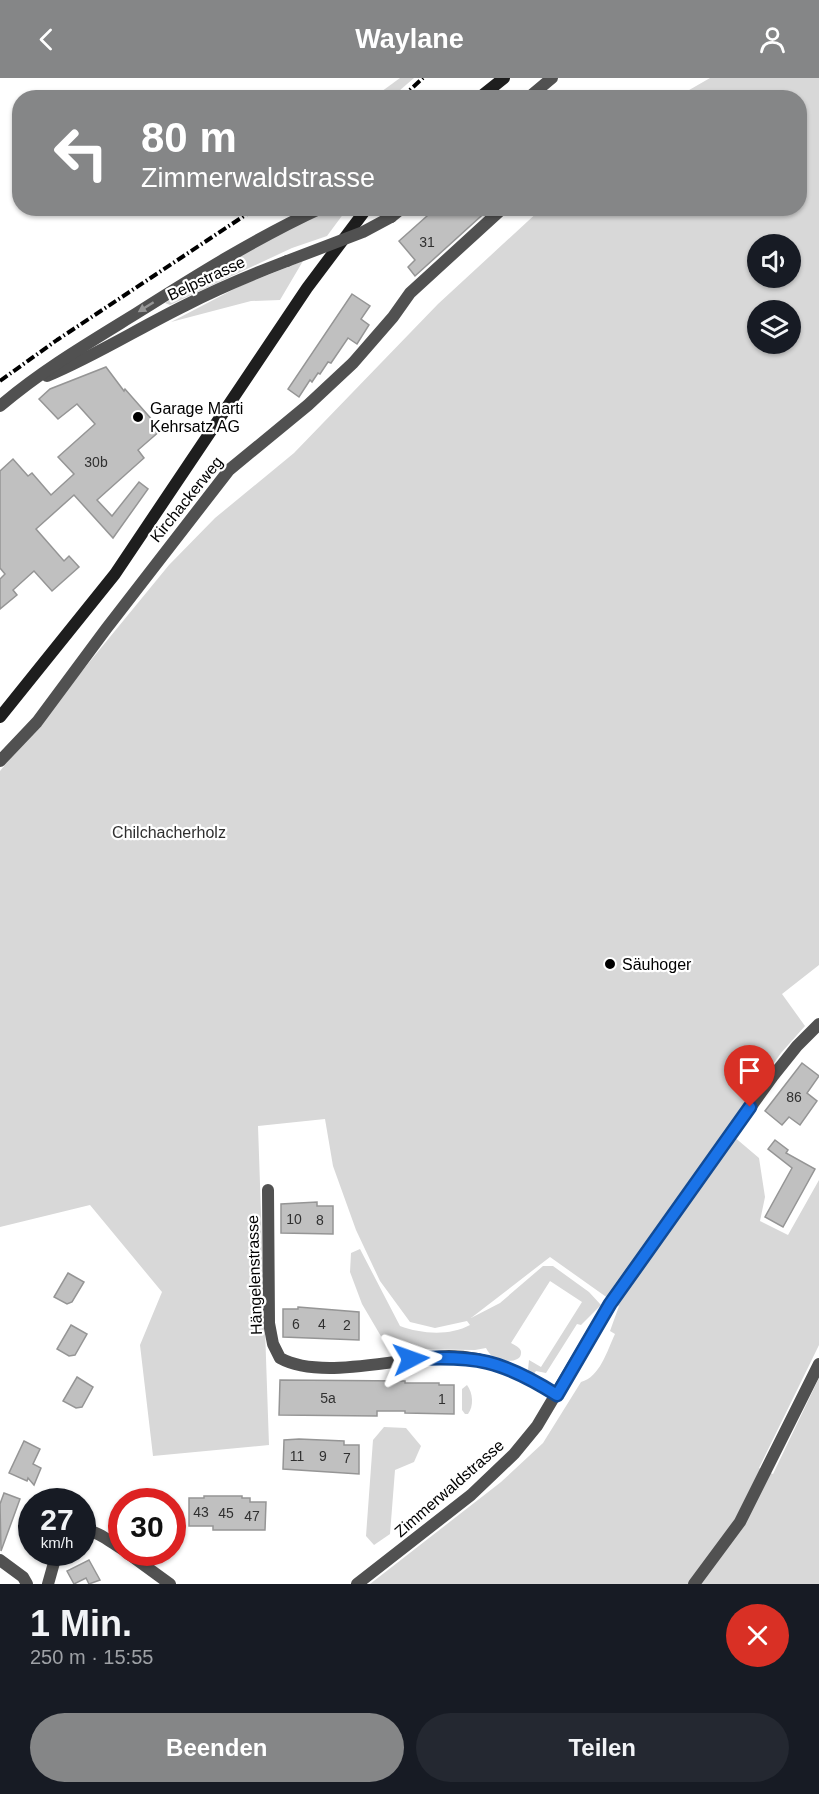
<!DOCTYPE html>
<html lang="de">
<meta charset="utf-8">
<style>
body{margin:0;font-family:Arial,sans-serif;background:#242831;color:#f1f3f6;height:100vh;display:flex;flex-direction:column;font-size:22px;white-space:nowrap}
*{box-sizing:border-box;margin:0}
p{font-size:20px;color:#9ea1a6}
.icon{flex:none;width:33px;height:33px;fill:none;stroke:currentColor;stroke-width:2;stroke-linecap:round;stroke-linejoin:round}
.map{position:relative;height:1506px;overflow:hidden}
.panel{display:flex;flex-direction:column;background:#171b24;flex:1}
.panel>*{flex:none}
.guide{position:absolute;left:12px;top:12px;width:795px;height:126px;border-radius:24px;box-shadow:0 2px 4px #0004;background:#858687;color:#fff;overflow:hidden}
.tools{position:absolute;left:747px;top:156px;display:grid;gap:12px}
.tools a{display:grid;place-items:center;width:54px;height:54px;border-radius:50%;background:#171b24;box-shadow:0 2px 4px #0004;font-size:30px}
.speed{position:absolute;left:18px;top:1410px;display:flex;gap:12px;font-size:30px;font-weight:700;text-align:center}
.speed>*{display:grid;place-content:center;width:78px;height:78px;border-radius:50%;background:#171b24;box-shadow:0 2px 4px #0004;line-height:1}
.speed small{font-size:15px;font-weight:400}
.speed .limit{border:9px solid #d22;background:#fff;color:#111}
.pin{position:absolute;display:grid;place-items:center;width:51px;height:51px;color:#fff;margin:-62px -26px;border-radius:50% 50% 50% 0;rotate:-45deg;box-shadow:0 0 6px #0007}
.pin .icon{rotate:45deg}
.me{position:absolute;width:66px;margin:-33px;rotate:86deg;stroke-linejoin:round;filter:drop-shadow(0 0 4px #0008)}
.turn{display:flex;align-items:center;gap:21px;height:126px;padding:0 30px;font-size:27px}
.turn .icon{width:78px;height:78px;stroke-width:2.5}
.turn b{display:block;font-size:42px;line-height:51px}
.round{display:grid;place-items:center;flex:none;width:63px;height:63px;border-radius:32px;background:#242831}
.head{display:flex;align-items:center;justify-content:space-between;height:102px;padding:0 30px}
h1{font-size:36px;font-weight:600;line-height:45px}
.primary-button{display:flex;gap:12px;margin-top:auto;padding:12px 30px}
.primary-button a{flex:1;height:69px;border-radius:36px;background:#858687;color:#fff;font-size:24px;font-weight:600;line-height:69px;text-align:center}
.primary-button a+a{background:#242831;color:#f1f3f6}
header{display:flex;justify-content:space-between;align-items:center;height:78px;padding:0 30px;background:#858687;color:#fff;font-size:27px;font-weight:600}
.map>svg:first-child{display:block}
.green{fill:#d8d8d8;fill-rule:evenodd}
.building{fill:#c0c0c0;stroke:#959595;stroke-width:1.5}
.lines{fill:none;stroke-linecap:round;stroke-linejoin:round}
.minor{stroke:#515151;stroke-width:12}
.tertiary{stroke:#515151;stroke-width:12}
.secondary{stroke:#1e1e1e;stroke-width:12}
.rail{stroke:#000;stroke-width:4;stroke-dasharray:9 3 1.5 3;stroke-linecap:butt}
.tertiary-bridge{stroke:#515151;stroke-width:12}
.oneway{fill:#979797}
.route-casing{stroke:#114b97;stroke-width:15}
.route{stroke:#1a73e8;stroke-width:10}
.poi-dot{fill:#000;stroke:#fff;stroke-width:2}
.labels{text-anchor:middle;stroke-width:4.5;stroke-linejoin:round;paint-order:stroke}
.number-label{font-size:14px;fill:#303030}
.street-label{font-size:16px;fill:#000;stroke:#fff}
.poi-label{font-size:16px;fill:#000;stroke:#fff;text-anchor:start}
.park-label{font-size:16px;fill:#2f2f2f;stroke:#fff}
</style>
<header><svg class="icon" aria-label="back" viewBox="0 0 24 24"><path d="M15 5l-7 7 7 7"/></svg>Waylane<svg class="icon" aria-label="person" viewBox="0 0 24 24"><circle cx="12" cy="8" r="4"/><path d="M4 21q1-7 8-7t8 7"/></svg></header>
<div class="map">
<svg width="819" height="1506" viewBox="0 0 819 1506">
<rect width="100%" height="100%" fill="#fff"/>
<g class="green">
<path d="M 400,0 L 414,0 L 392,19 L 374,19 Z"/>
<path d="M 710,0 L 819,0 L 819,887 L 782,916 L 805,948 L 781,975 L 726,1052 L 759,1080 L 765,1119 L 760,1143 L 788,1157 L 819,1102 L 819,1267 L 759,1390 L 773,1396 L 819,1300 L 819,1506 L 370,1506 L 501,1404 L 543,1365 L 581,1304 C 600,1299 607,1273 615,1256 L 610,1253 L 619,1228 L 550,1179 L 471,1240 L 500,1225 L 543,1188 L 553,1188 L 589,1214 L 601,1227 L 581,1247 L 577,1246 L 546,1295 L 536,1293 L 533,1297 L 528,1292 L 529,1282 L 541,1289 L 582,1224 L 550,1203 L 511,1265 C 514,1267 522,1270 521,1275 C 521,1286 501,1283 495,1280 C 491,1278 488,1274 486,1270 L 475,1272 L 404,1271 L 382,1260 L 362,1226 L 350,1194 L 351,1175 L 360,1171 L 400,1248 C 421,1256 450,1258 470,1247 L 467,1243 L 435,1250 L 410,1244 L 380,1203 L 356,1152 L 333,1088 L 325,1041 L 258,1048 L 269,1367 L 153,1378 L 140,1267 L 162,1214 L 90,1127 L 0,1149 L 0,693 L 169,487 L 215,440 L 294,375 L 438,226 L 541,131 L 800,130 L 800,20 L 677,19 ZM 758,166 L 790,166 L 790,200 L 758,200 ZM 758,232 L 790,232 L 790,266 L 758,266 Z"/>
<path d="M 332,131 L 347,131 L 327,158 L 292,170 L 170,227 L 165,225 C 219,190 273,155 332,131 Z"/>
<path d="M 303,183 L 280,222 L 251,223 L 171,244 L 238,209 Z"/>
<path d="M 467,1307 C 473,1315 474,1328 468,1336 L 465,1336 L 462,1332 L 462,1311 Z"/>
<path d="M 384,1349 L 406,1350 L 421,1368 L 414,1384 L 395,1392 L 390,1456 L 374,1467 L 366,1458 L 373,1362 Z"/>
</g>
<g class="building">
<path d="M 436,130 L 490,130 L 415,198 L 408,189 L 415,182 L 399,163 Z"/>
<path d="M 352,216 L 370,228 L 361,241 L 369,247 L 357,266 L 348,260 L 331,285 L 328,284 L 320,296 L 318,295 L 312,304 L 310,302 L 299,319 L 288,311 Z"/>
<path d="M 106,289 L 124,313 L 125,311 L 161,352 L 138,372 L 144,380 L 97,422 L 112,438 L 139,404 L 148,411 L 113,460 L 74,417 L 36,451 L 64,483 L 69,478 L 79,489 L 52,513 L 34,493 L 13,512 L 17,517 L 0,531 L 0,501 L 5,496 L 0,490 L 0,393 L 13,381 L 28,398 L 32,395 L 51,417 L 74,396 L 58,379 L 95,346 L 77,326 L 58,341 L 39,321 L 50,311 Z"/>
<path d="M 802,985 L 819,998 L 807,1015 L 817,1023 L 800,1047 L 789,1039 L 782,1047 L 765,1033 Z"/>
<path d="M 775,1062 L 788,1072 L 786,1075 L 815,1091 L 783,1149 L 765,1139 L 792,1090 L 768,1071 Z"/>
<path d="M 317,1124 L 317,1128 L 333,1128 L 333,1156 L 281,1155 L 281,1126 Z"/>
<path d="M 68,1195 L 84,1204 L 72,1224 L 67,1226 L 54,1219 Z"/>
<path d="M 298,1229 L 359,1234 L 359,1262 L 283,1259 L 283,1231 L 298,1231 Z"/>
<path d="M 71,1247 L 87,1256 L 75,1277 L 69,1278 L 57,1271 Z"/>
<path d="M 77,1299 L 93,1309 L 82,1329 L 76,1330 L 63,1323 Z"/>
<path d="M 280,1302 L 405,1303 L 405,1305 L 439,1305 L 439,1307 L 454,1307 L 454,1336 L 405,1335 L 405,1333 L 377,1333 L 377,1338 L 279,1337 Z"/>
<path d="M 299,1361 L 344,1363 L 344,1367 L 359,1367 L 359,1396 L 283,1391 L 284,1362 Z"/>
<path d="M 24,1363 L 40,1371 L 33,1386 L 41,1390 L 34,1407 L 28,1400 L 27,1403 L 9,1395 Z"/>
<path d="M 4,1415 L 20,1421 L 1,1473 L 0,1426 Z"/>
<path d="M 204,1418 L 242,1418 L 242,1420 L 250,1420 L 250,1424 L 266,1424 L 265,1452 L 213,1452 L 213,1448 L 189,1448 L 189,1420 L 204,1420 Z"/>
<path d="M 89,1482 L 100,1502 L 89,1506 L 86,1500 L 74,1506 L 67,1493 Z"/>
</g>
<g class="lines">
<g class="minor">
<path d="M 0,683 L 37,644 L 106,551 L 229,392 L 308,327 L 353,285 L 393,239 L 410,215 L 503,130"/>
<path d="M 268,1112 L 269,1245 L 273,1266 L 280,1280 C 321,1303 402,1279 449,1278 C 489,1278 524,1296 557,1317"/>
<path d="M 82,1451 C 98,1453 109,1463 122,1471"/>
<path d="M 126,1474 L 170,1506"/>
<path d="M 0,1482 L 23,1499 L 27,1506"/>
<path d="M 48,1506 L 57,1474"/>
</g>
<g class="tertiary">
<path d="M 528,20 L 552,0"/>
<path d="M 391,139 L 402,130"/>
<path d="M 47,298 C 95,278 139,250 186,227 C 219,210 253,196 287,183"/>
<path d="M 0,328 C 42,292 90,264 137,235 C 197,197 256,160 321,130"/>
<path d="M 357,1506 L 471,1417 L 514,1376 L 537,1348 L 610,1225 L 626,1202 L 773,998 L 797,968 L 819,946"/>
<path d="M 694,1506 L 740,1444 L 819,1286"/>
</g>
<g class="secondary">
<path d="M 479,20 L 504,0"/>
<path d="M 0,639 L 115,496 L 307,210 L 367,130"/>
</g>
<g class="rail">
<path d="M 401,20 L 423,0"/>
<path d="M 0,303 L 57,262 L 256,130"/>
</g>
<path class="tertiary-bridge" d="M 287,183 L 363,154 L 391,139"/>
</g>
<defs><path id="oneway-solid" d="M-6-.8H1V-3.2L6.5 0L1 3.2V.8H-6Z" transform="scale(1.5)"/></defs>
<use class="oneway" href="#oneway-solid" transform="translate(146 229) rotate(148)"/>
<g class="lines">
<defs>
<path id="route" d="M 411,1281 C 475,1277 502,1282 557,1317 L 610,1226 L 750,1029"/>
</defs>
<use href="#route" class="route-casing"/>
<use href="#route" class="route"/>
</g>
<g class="poi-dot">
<circle cx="138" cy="339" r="6"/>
<circle cx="610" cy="886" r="6"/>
</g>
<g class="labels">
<g class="number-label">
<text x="427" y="169">31</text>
<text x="96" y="389">30b</text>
<text x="794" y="1024">86</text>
<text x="294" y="1146">10</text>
<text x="320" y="1147">8</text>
<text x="296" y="1251">6</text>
<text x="322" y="1251">4</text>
<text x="347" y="1252">2</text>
<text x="328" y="1325">5a</text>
<text x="442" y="1326">1</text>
<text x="297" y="1383">11</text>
<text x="323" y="1383">9</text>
<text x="347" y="1385">7</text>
<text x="201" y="1439">43</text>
<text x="226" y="1440">45</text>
<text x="252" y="1443">47</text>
</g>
<g class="street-label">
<text transform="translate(206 200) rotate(-25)" y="6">Belpstrasse</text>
<text transform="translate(186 421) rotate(-51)" y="6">Kirchackerweg</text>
<text transform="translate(254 1197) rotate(-92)" y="6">Hängelenstrasse</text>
<text transform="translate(449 1410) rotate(-41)" y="6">Zimmerwaldstrasse</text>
</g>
<g class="poi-label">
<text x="150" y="336">Garage Marti<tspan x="150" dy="18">Kehrsatz AG</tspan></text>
<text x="622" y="892">Säuhoger</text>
</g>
<g class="park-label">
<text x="169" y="760">Chilchacherholz</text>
</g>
</g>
</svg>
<div class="tools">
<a><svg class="icon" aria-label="sound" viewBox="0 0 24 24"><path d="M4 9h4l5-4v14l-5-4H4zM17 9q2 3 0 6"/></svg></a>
<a><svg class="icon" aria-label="layers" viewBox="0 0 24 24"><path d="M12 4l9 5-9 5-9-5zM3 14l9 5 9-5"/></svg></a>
</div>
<div class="speed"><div>27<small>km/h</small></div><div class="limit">30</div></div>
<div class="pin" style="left:750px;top:1029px;background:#d93025"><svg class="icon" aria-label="arrive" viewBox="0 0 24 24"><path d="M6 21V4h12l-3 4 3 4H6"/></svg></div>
<svg class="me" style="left:411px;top:1281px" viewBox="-20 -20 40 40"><path d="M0-17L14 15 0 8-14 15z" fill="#1a73e8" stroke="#fff" stroke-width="4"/></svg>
<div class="guide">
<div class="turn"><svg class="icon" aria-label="left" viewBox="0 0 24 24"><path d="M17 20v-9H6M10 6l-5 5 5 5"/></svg><div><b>80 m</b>Zimmerwaldstrasse</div></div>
</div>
</div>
<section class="panel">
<div class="head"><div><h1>1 Min.</h1><p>250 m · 15:55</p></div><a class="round" style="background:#d93025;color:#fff"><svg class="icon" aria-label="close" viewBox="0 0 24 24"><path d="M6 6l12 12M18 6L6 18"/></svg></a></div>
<div class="primary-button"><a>Beenden</a><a>Teilen</a></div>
</section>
